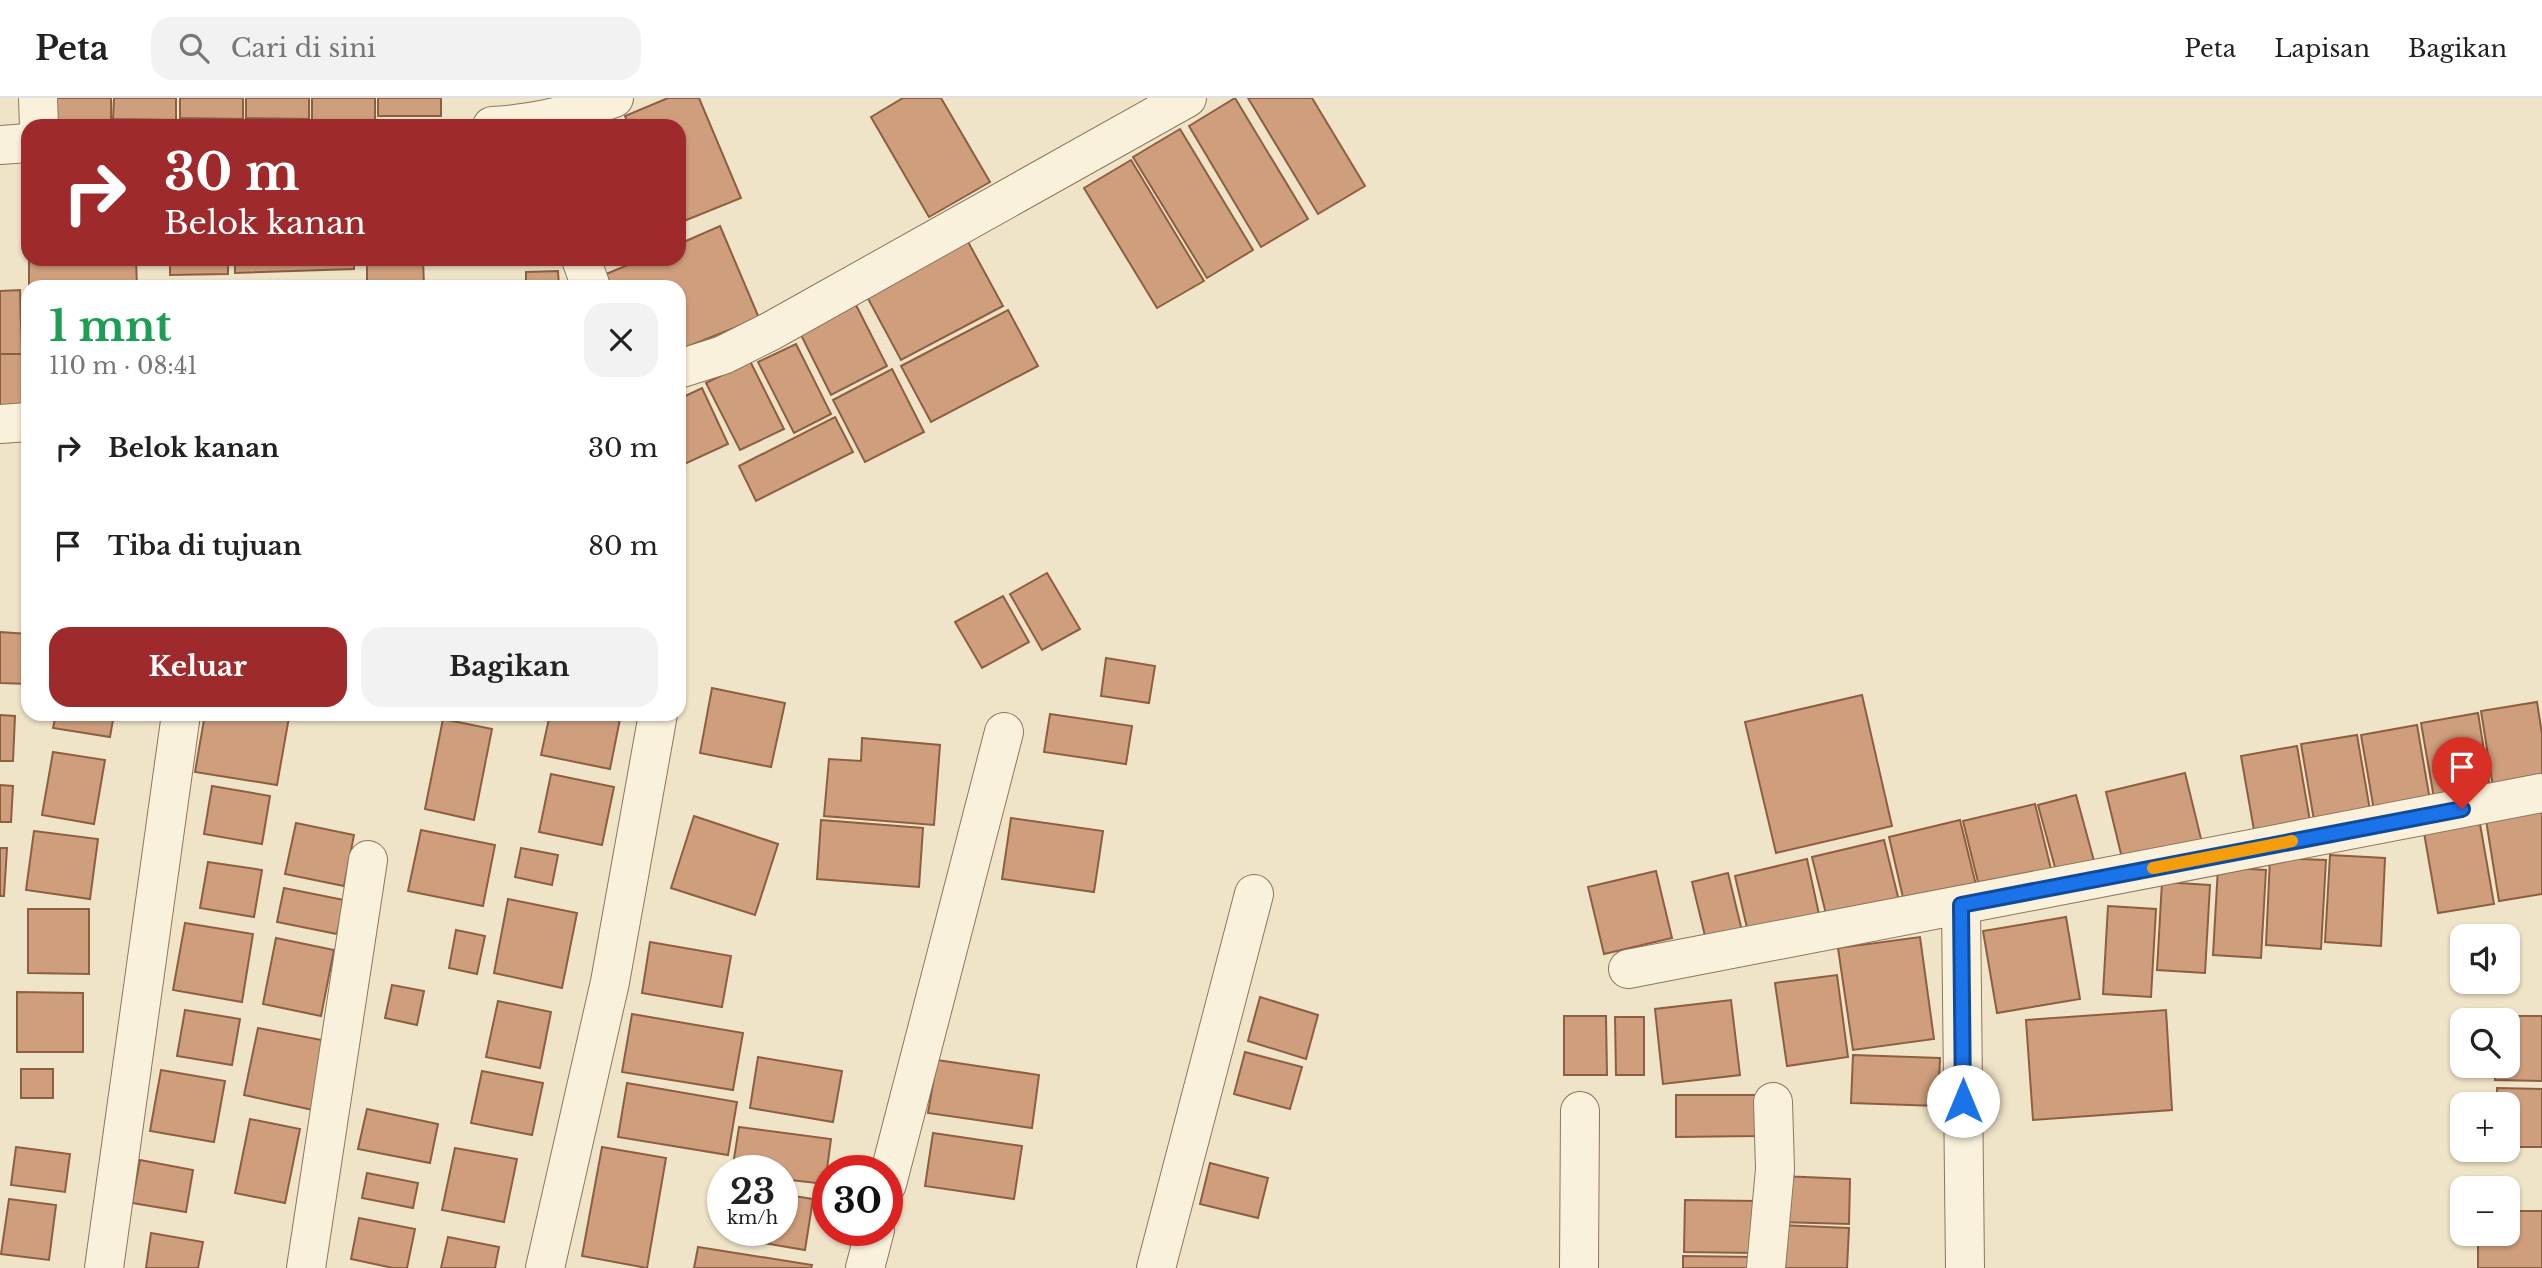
<!DOCTYPE html>
<html lang="id">
<meta charset="utf-8">
<style>
body{margin:0;font-family:"Libre Baskerville",serif;background:#f2f2f2;color:#222;height:100vh;display:flex;flex-direction:column;font-size:26px;white-space:nowrap}
*{box-sizing:border-box;margin:0}
p{font-size:23px;color:#767676}
.icon{flex:none;width:38px;height:38px;fill:none;stroke:currentColor;stroke-width:2;stroke-linecap:round;stroke-linejoin:round}
.map{position:relative;flex:1;overflow:hidden}
.sheet{position:absolute;left:21px;top:182px;width:665px;height:441px;display:flex;flex-direction:column;background:#fff;border-radius:21px;box-shadow:0 2px 5px #0004}
.sheet>*{flex:none}
.guide{position:absolute;left:21px;top:21px;width:665px;height:147px;border-radius:21px;box-shadow:0 2px 5px #0004;background:#9e2a2b;color:#fff;overflow:hidden}
.buttons{position:absolute;left:2450px;top:826px;display:grid;gap:14px}
.buttons a{display:grid;place-items:center;width:70px;height:70px;border-radius:14px;background:#fff;box-shadow:0 2px 5px #0004;font-size:35px}
.speed{position:absolute;left:707px;top:1057px;display:flex;gap:14px;font-size:35px;font-weight:700;text-align:center}
.speed>*{display:grid;place-content:center;width:91px;height:91px;border-radius:50%;background:#fff;box-shadow:0 2px 5px #0004;line-height:1}
.speed small{font-size:18px;font-weight:400}
.speed .limit{border:10px solid #d22;background:#fff;color:#111}
.pin{position:absolute;display:grid;place-items:center;width:60px;height:60px;color:#fff;margin:-72px -30px;border-radius:50% 50% 50% 0;rotate:-45deg;box-shadow:0 0 7px #0007}
.pin .icon{rotate:45deg}
.me{position:absolute;width:77px;margin:-38px;rotate:0deg;stroke-linejoin:round;filter:drop-shadow(0 0 5px #0008)}
.turn{display:flex;align-items:center;gap:24px;height:147px;padding:0 28px;font-size:32px}
.turn .icon{width:91px;height:91px;stroke-width:2.5}
.turn b{display:block;font-size:49px;line-height:60px}
.round{display:grid;place-items:center;flex:none;width:74px;height:74px;border-radius:21px;background:#f2f2f2}
.summary{display:flex;align-items:center;justify-content:space-between;height:119px;padding:0 28px}
h1{font-size:42px;font-weight:700;line-height:52px;color:#1e9e55}
.button{display:flex;gap:14px;margin-top:auto;padding:14px 28px}
.button a{flex:1;height:80px;border-radius:21px;background:#9e2a2b;color:#fff;font-size:28px;font-weight:700;line-height:80px;text-align:center}
.button a+a{background:#f2f2f2;color:#222}
ul{padding:0;list-style:none}
li{display:flex;align-items:center;gap:21px;height:98px;padding:0 28px}
li div{flex:1}
li b{display:block;font-size:26px}
li em{font-style:normal}
header{display:flex;align-items:center;gap:42px;box-sizing:border-box;height:98px;padding:0 35px;background:#fff;border-bottom:2px solid #e0e0e0}
header strong{font-size:33px}
nav{display:flex;gap:38px;margin-inline-start:auto;font-size:24px}
.search{width:490px;height:63px;background:#f2f2f2;display:flex;align-items:center;gap:18px;box-sizing:border-box;padding:0 24px;border-radius:21px;color:#767676;font-size:26px}
.map>svg:first-child{display:block}
.building{fill:#cf9f7d;stroke:#8d5f41;stroke-width:2}
.lines{fill:none;stroke-linecap:round;stroke-linejoin:round}
.street-casing{stroke:#8d765c;stroke-width:40}
.street{stroke:#faf1dc;stroke-width:38}
.route-casing{stroke:#114b97;stroke-width:18}
.route{stroke:#1a73e8;stroke-width:12}
.slow{stroke:#f59e0b;stroke-width:12}
</style>
<header>
<strong>Peta</strong>
<div class="search"><svg class="icon" aria-label="search" viewBox="0 0 24 24"><circle cx="10" cy="10" r="6"/><path d="M15 15l6 6"/></svg>Cari di sini</div>
<nav><a>Peta</a><a>Lapisan</a><a>Bagikan</a></nav>
</header>
<div class="map">
<svg width="2542" height="1170" viewBox="0 0 2542 1170">
<rect width="100%" height="100%" fill="#f0e4c8"/>
<g class="building">
<path d="M 48,0 L 111,0 L 111,23 L 48,22 Z"/>
<path d="M 114,0 L 176,0 L 176,22 L 113,21 Z"/>
<path d="M 180,0 L 243,0 L 243,21 L 180,20 Z"/>
<path d="M 246,0 L 309,0 L 309,21 L 246,20 Z"/>
<rect x="312" y="0" width="63" height="22"/>
<rect x="378" y="0" width="63" height="18"/>
<path d="M 668,0 L 699,0 L 741,100 L 679,125 L 679,28 L 629,28 L 625,18 Z"/>
<path d="M 903,0 L 941,0 L 990,84 L 929,119 L 871,19 Z"/>
<path d="M 1235,0 L 1308,121 L 1261,149 L 1189,28 Z"/>
<path d="M 1248,0 L 1312,0 L 1365,88 L 1318,116 Z"/>
<path d="M 1180,31 L 1253,152 L 1207,180 L 1133,59 Z"/>
<path d="M 1131,62 L 1204,183 L 1157,210 L 1084,90 Z"/>
<path d="M 720,128 L 759,220 L 679,252 L 679,189 L 612,189 L 606,176 L 642,161 L 679,161 L 679,146 Z"/>
<path d="M 967,142 L 1003,208 L 901,262 L 865,195 Z"/>
<path d="M 29,161 L 136,161 L 137,189 L 29,189 Z"/>
<path d="M 170,161 L 228,161 L 228,176 L 170,177 Z"/>
<path d="M 235,161 L 354,161 L 354,171 L 235,175 Z"/>
<path d="M 367,161 L 423,161 L 424,189 L 367,189 Z"/>
<path d="M 430,161 L 471,161 L 471,166 L 430,167 Z"/>
<path d="M 482,161 L 540,161 L 540,164 L 482,165 Z"/>
<path d="M 558,173 L 559,189 L 526,189 L 526,174 Z"/>
<path d="M 357,186 L 357,189 L 299,189 L 299,187 Z"/>
<path d="M 20,192 L 22,256 L 0,256 L 0,193 Z"/>
<path d="M 856,207 L 887,268 L 831,297 L 800,235 Z"/>
<path d="M 1008,212 L 1038,268 L 931,324 L 901,268 Z"/>
<path d="M 796,246 L 831,316 L 794,335 L 758,264 Z"/>
<path d="M 0,256 L 22,256 L 24,314 L 0,315 Z"/>
<path d="M 750,263 L 784,331 L 740,352 L 706,285 Z"/>
<path d="M 892,271 L 924,334 L 865,364 L 833,302 Z"/>
<path d="M 702,290 L 728,346 L 680,368 L 679,301 Z"/>
<path d="M 835,319 L 853,354 L 756,403 L 739,368 Z"/>
<path d="M 1047,475 L 1080,531 L 1042,552 L 1010,496 Z"/>
<path d="M 1003,498 L 1029,544 L 982,570 L 955,524 Z"/>
<path d="M 0,534 L 28,536 L 28,586 L 0,585 Z"/>
<path d="M 1106,560 L 1155,568 L 1149,605 L 1101,598 Z"/>
<path d="M 712,590 L 785,605 L 771,669 L 700,655 Z"/>
<path d="M 1862,597 L 1892,728 L 1776,755 L 1745,624 Z"/>
<path d="M 2537,604 L 2542,636 L 2542,687 L 2494,695 L 2481,613 Z"/>
<path d="M 2478,615 L 2491,696 L 2435,706 L 2421,625 Z"/>
<path d="M 56,616 L 114,616 L 110,639 L 53,630 Z"/>
<path d="M 205,616 L 272,616 L 289,619 L 277,687 L 195,674 Z"/>
<path d="M 550,616 L 621,616 L 610,671 L 541,657 Z"/>
<path d="M 1050,616 L 1132,628 L 1126,666 L 1044,654 Z"/>
<path d="M 0,617 L 15,618 L 13,663 L 0,663 Z"/>
<path d="M 443,621 L 492,631 L 474,722 L 425,711 Z"/>
<path d="M 2417,627 L 2431,708 L 2375,718 L 2361,637 Z"/>
<path d="M 2357,637 L 2371,718 L 2315,728 L 2301,646 Z"/>
<path d="M 862,640 L 940,647 L 934,727 L 824,718 L 829,661 L 861,663 Z"/>
<path d="M 2297,648 L 2311,729 L 2255,738 L 2241,658 Z"/>
<path d="M 53,654 L 105,662 L 94,726 L 42,717 Z"/>
<path d="M 2185,675 L 2202,745 L 2123,764 L 2106,694 Z"/>
<path d="M 551,676 L 614,689 L 602,747 L 539,734 Z"/>
<path d="M 0,687 L 13,688 L 11,724 L 0,724 Z"/>
<path d="M 212,688 L 270,698 L 262,746 L 204,736 Z"/>
<path d="M 2076,697 L 2094,763 L 2056,773 L 2038,707 Z"/>
<path d="M 2035,706 L 2052,775 L 1980,792 L 1963,723 Z"/>
<path d="M 2542,712 L 2542,796 L 2499,803 L 2486,722 Z"/>
<path d="M 694,718 L 778,746 L 755,817 L 671,790 Z"/>
<path d="M 1011,720 L 1103,733 L 1094,794 L 1002,781 Z"/>
<path d="M 821,722 L 923,730 L 919,789 L 817,781 Z"/>
<path d="M 1960,722 L 1977,791 L 1905,808 L 1889,739 Z"/>
<path d="M 296,725 L 354,737 L 344,788 L 285,776 Z"/>
<path d="M 2480,726 L 2494,806 L 2438,815 L 2424,735 Z"/>
<path d="M 421,732 L 495,747 L 483,808 L 408,793 Z"/>
<path d="M 34,733 L 98,741 L 90,801 L 26,792 Z"/>
<path d="M 1884,742 L 1901,811 L 1829,828 L 1812,759 Z"/>
<path d="M 0,750 L 7,750 L 4,798 L 0,798 Z"/>
<path d="M 521,750 L 558,757 L 552,787 L 515,779 Z"/>
<path d="M 2330,757 L 2385,760 L 2381,848 L 2325,844 Z"/>
<path d="M 2270,760 L 2326,762 L 2321,851 L 2266,847 Z"/>
<path d="M 1807,761 L 1822,830 L 1751,847 L 1735,778 Z"/>
<path d="M 208,764 L 262,772 L 254,819 L 200,810 Z"/>
<path d="M 2218,769 L 2266,772 L 2261,860 L 2213,857 Z"/>
<path d="M 1656,773 L 1672,840 L 1604,856 L 1588,789 Z"/>
<path d="M 1728,775 L 1742,833 L 1706,842 L 1692,784 Z"/>
<path d="M 2162,784 L 2210,787 L 2205,875 L 2157,872 Z"/>
<path d="M 284,790 L 344,802 L 337,836 L 277,824 Z"/>
<path d="M 508,801 L 577,815 L 562,890 L 494,875 Z"/>
<path d="M 2108,808 L 2156,811 L 2151,899 L 2103,896 Z"/>
<path d="M 28,811 L 89,811 L 89,876 L 28,875 Z"/>
<path d="M 2066,819 L 2080,901 L 1997,915 L 1983,833 Z"/>
<path d="M 185,825 L 253,836 L 242,904 L 173,892 Z"/>
<path d="M 456,832 L 485,838 L 477,876 L 449,870 Z"/>
<path d="M 1920,839 L 1934,941 L 1853,952 L 1838,850 Z"/>
<path d="M 276,840 L 334,852 L 321,918 L 263,906 Z"/>
<path d="M 650,844 L 731,858 L 722,909 L 642,895 Z"/>
<path d="M 1837,877 L 1848,959 L 1787,968 L 1775,885 Z"/>
<path d="M 392,887 L 424,893 L 417,927 L 385,920 Z"/>
<path d="M 17,894 L 83,895 L 83,954 L 17,954 Z"/>
<path d="M 1260,899 L 1318,917 L 1306,961 L 1248,943 Z"/>
<path d="M 1731,902 L 1740,977 L 1663,986 L 1655,911 Z"/>
<path d="M 498,903 L 551,914 L 540,970 L 486,959 Z"/>
<path d="M 185,912 L 240,921 L 232,967 L 177,958 Z"/>
<path d="M 2166,912 L 2172,1012 L 2033,1022 L 2026,922 Z"/>
<path d="M 632,916 L 743,935 L 733,992 L 622,974 Z"/>
<path d="M 1564,918 L 1606,918 L 1607,977 L 1564,977 Z"/>
<path d="M 2495,918 L 2542,918 L 2542,983 L 2495,982 L 2495,968 L 2508,968 L 2508,922 L 2495,922 Z"/>
<path d="M 1615,919 L 1644,919 L 1644,977 L 1616,977 Z"/>
<path d="M 258,930 L 327,943 L 313,1012 L 244,997 Z"/>
<path d="M 1245,954 L 1302,969 L 1290,1011 L 1234,996 Z"/>
<path d="M 1853,957 L 1940,960 L 1938,1008 L 1851,1005 Z"/>
<path d="M 758,959 L 842,973 L 833,1024 L 750,1010 Z"/>
<path d="M 937,962 L 1039,977 L 1032,1030 L 928,1015 Z"/>
<rect x="21" y="971" width="32" height="29"/>
<path d="M 161,972 L 225,983 L 214,1044 L 150,1033 Z"/>
<path d="M 482,973 L 543,985 L 532,1037 L 471,1025 Z"/>
<path d="M 627,985 L 737,1004 L 728,1057 L 618,1039 Z"/>
<path d="M 2497,990 L 2542,991 L 2542,1049 L 2508,1049 L 2508,1006 L 2497,1006 Z"/>
<path d="M 1676,997 L 1755,997 L 1756,1038 L 1676,1039 Z"/>
<path d="M 367,1011 L 438,1026 L 430,1065 L 358,1051 Z"/>
<path d="M 250,1021 L 300,1031 L 285,1105 L 235,1095 Z"/>
<path d="M 739,1029 L 831,1041 L 825,1086 L 782,1081 L 782,1073 L 732,1073 Z"/>
<path d="M 933,1035 L 1022,1048 L 1014,1101 L 925,1088 Z"/>
<path d="M 16,1049 L 70,1056 L 65,1094 L 11,1087 Z"/>
<path d="M 602,1049 L 666,1060 L 647,1170 L 582,1158 Z"/>
<path d="M 455,1050 L 517,1061 L 504,1124 L 442,1112 Z"/>
<path d="M 140,1062 L 193,1072 L 186,1114 L 132,1105 Z"/>
<path d="M 1210,1065 L 1268,1080 L 1258,1120 L 1200,1106 Z"/>
<path d="M 367,1075 L 418,1085 L 413,1110 L 362,1100 Z"/>
<path d="M 1781,1078 L 1850,1081 L 1849,1126 L 1779,1124 Z"/>
<path d="M 782,1096 L 813,1101 L 805,1152 L 729,1139 L 730,1132 L 782,1132 Z"/>
<path d="M 9,1101 L 56,1107 L 49,1162 L 1,1156 Z"/>
<path d="M 1685,1102 L 1756,1103 L 1755,1155 L 1684,1154 Z"/>
<path d="M 2508,1113 L 2542,1113 L 2542,1170 L 2478,1170 L 2478,1136 L 2508,1136 Z"/>
<path d="M 359,1120 L 415,1131 L 407,1170 L 393,1170 L 351,1161 Z"/>
<path d="M 1779,1127 L 1849,1130 L 1847,1170 L 1777,1170 Z"/>
<path d="M 151,1135 L 203,1144 L 198,1170 L 146,1170 Z"/>
<path d="M 448,1139 L 499,1149 L 495,1170 L 441,1170 Z"/>
<path d="M 698,1149 L 812,1167 L 811,1170 L 694,1170 Z"/>
<path d="M 1683,1158 L 1755,1159 L 1754,1170 L 1683,1170 Z"/>
</g>
<g class="lines">
<defs>
<g id="street">
<path d="M 38,0 L 39,28"/>
<path d="M 492,28 C 540,25 569,17 614,0"/>
<path d="M 0,47 L 28,45"/>
<path d="M 581,161 L 591,189"/>
<path d="M 679,271 L 723,257 L 771,233 L 1187,0"/>
<path d="M 0,326 L 28,324"/>
<path d="M 1961,807 L 1965,1170"/>
<path d="M 1628,871 L 2541,695"/>
<path d="M 887,1086 L 1004,634"/>
<path d="M 104,1170 L 181,616"/>
<path d="M 306,1170 L 368,762"/>
<path d="M 545,1170 L 610,884 L 658,616"/>
<path d="M 865,1170 L 875,1132"/>
<path d="M 1156,1170 L 1254,796"/>
<path d="M 1579,1170 L 1580,1013"/>
<path d="M 1766,1170 L 1775,1071 L 1773,1004"/>
</g>
</defs>
<use href="#street" class="street-casing"/>
<use href="#street" class="street"/>
</g>
<g class="lines">
<defs>
<path id="route" d="M 1963,1003 L 1961,807 L 2462,711"/>
</defs>
<use href="#route" class="route-casing"/>
<use href="#route" class="route"/>
<path class="slow" d="M 2153,770 L 2292,743"/>
</g>
</svg>
<div class="buttons">
<a><svg class="icon" aria-label="sound" viewBox="0 0 24 24"><path d="M4 9h4l5-4v14l-5-4H4zM17 9q2 3 0 6"/></svg></a>
<a><svg class="icon" aria-label="search" viewBox="0 0 24 24"><circle cx="10" cy="10" r="6"/><path d="M15 15l6 6"/></svg></a>
<a>+</a>
<a>−</a>
</div>
<div class="speed"><div>23<small>km/h</small></div><div class="limit">30</div></div>
<div class="pin" style="left:2462px;top:711px;background:#d93025"><svg class="icon" aria-label="arrive" viewBox="0 0 24 24"><path d="M6 21V4h12l-3 4 3 4H6"/></svg></div>
<svg class="me" style="left:1963px;top:1003px" viewBox="-20 -20 40 40"><circle r="19" fill="#fff"/><path d="M0-13L10 11 0 6-10 11z" fill="#1a73e8"/></svg>
<div class="guide">
<div class="turn"><svg class="icon" aria-label="right" viewBox="0 0 24 24"><path d="M7 20v-9h11M14 6l5 5-5 5"/></svg><div><b>30 m</b>Belok kanan</div></div>
</div>
<section class="sheet">
<div class="summary"><div><h1>1 mnt</h1><p>110 m · 08:41</p></div><a class="round"><svg class="icon" aria-label="close" viewBox="0 0 24 24"><path d="M6 6l12 12M18 6L6 18"/></svg></a></div>
<ul>
<li><svg class="icon" aria-label="right" viewBox="0 0 24 24"><path d="M7 20v-9h11M14 6l5 5-5 5"/></svg><div><b>Belok kanan</b></div><em>30 m</em></li>
<li><svg class="icon" aria-label="arrive" viewBox="0 0 24 24"><path d="M6 21V4h12l-3 4 3 4H6"/></svg><div><b>Tiba di tujuan</b></div><em>80 m</em></li>
</ul>
<div class="button"><a>Keluar</a><a>Bagikan</a></div>
</section>
</div>
